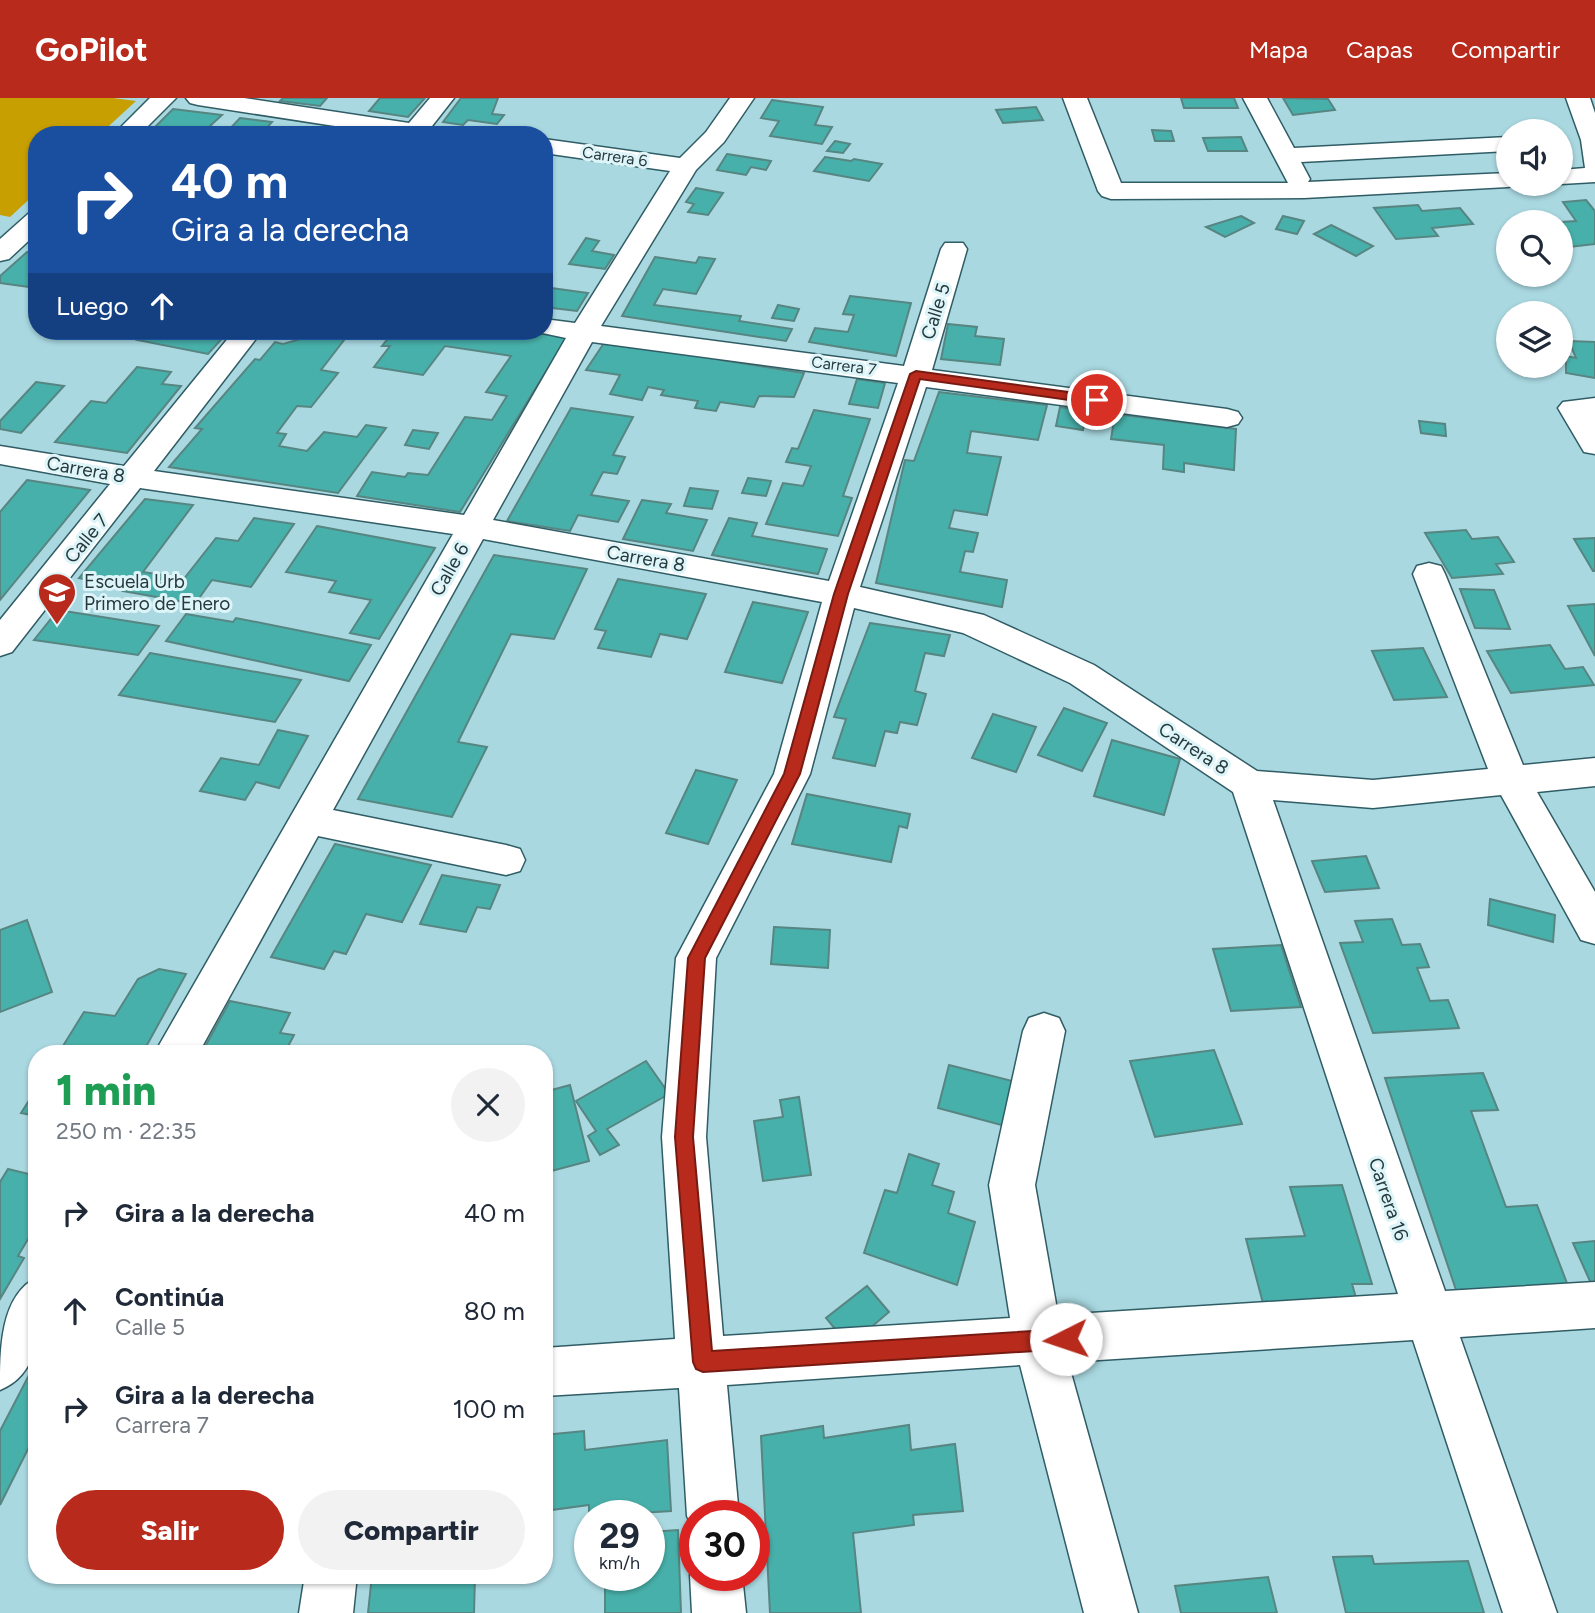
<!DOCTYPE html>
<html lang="es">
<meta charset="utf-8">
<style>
body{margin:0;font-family:Figtree,sans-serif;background:#f2f2f3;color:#1f2937;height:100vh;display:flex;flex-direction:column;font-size:26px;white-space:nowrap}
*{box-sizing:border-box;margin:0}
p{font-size:23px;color:#747a83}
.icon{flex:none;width:38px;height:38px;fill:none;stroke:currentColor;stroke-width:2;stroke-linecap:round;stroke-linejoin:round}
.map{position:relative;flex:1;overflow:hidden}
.sheet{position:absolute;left:28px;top:947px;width:525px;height:539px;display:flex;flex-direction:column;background:#fff;border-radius:28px;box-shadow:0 2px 5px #0004}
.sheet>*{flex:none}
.banner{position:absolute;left:28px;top:28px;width:525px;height:214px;border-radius:28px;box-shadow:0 2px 5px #0004;background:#1a4fa0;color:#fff;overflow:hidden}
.buttons{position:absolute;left:1496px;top:21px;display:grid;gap:14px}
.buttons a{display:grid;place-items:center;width:77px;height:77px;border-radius:50%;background:#fff;box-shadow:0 2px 5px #0004;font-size:35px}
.speed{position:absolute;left:574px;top:1402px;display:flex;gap:14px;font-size:35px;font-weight:700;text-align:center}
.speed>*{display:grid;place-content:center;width:91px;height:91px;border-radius:50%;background:#fff;box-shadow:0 2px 5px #0004;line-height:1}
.speed small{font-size:18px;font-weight:400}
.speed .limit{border:10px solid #d22;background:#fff;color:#111}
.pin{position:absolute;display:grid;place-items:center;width:60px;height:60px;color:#fff;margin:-30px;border:4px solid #fff;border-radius:50%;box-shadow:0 2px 7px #0007}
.me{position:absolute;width:77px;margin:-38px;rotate:266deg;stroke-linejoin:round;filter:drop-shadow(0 0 5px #0008)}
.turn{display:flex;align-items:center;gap:24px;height:147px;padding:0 28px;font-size:32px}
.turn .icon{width:91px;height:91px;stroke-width:2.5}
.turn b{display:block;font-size:49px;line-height:60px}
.then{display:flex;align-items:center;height:66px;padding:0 28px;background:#0003;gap:14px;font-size:26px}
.round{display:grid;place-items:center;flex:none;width:74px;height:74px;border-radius:37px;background:#f2f2f3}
.overview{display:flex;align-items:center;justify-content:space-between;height:119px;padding:0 28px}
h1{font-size:42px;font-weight:800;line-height:52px;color:#1e9e55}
.primary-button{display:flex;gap:14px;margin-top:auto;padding:14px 28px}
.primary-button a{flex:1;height:80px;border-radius:42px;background:#b72a1c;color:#fff;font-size:28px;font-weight:800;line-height:80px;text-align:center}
.primary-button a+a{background:#f2f2f3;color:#1f2937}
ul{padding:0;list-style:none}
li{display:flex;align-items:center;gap:21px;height:98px;padding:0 28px}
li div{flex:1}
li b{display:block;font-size:26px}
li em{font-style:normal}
header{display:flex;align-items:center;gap:42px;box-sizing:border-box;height:98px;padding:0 35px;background:#b72a1c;color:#fff}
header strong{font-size:33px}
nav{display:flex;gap:38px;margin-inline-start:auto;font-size:24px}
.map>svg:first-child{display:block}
.green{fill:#c89f00}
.building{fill:#48b0aa;stroke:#578582;stroke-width:2}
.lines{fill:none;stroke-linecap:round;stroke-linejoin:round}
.minor-casing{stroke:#305d65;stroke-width:3}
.minor{fill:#fff;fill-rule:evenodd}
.route{fill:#b72a1c;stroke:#771b12;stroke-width:2}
.labels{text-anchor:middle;stroke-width:6;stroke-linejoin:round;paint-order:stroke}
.far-street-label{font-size:16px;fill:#26393d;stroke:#ddf5f9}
.street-label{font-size:19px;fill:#26393d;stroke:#ddf5f9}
.poi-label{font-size:19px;fill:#26393d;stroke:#ddf5f9;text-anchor:start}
</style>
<header>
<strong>GoPilot</strong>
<nav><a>Mapa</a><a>Capas</a><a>Compartir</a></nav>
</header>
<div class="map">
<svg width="1595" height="1515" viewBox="0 0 1595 1515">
<rect width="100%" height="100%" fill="#a9d8e1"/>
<path class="green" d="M 0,0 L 113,0 L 136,3 L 99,37 L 37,37 L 37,94 L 10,119 L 0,117 Z"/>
<g class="building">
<path d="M 283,0 L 327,0 L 320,8 L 280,3 Z"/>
<path d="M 380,0 L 425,0 L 408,19 L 369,13 Z"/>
<path d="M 461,0 L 498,0 L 492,16 L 504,17 L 497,26 L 468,22 L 463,27 L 443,24 Z"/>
<path d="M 1181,0 L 1234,0 L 1238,10 L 1184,10 Z"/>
<path d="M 1283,0 L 1328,1 L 1335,12 L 1293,17 Z"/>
<path d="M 772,2 L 823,9 L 815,27 L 832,29 L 822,46 L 770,38 L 779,23 L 761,20 Z"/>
<path d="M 1036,9 L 1043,22 L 1003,25 L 996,12 Z"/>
<path d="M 173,11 L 222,17 L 210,28 L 223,33 L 220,37 L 147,37 Z"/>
<path d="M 240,20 L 272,24 L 264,33 L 251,31 L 246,37 L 224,37 Z"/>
<path d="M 297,29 L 363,37 L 291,37 Z"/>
<path d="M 1152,32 L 1171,33 L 1174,43 L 1155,43 Z"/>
<path d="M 1241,39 L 1247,53 L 1208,53 L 1203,40 Z"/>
<path d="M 835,43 L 850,46 L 843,55 L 827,53 Z"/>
<path d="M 727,56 L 771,63 L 766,72 L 751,69 L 746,77 L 717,72 Z"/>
<path d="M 825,59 L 851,63 L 854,61 L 882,66 L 869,83 L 814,73 Z"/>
<path d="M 696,90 L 723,95 L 708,117 L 688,114 L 694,106 L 686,104 Z"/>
<path d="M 1586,102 L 1595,113 L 1595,146 L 1561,150 L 1561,124 L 1576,123 L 1563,104 Z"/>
<path d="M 1418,107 L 1422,113 L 1460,110 L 1473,126 L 1432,130 L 1438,138 L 1396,141 L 1374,110 Z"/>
<path d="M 1241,118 L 1254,125 L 1225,139 L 1206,129 Z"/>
<path d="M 1283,118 L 1304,123 L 1297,136 L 1276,131 Z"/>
<path d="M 1331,127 L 1373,148 L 1356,158 L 1314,136 Z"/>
<path d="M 586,140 L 599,143 L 592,153 L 614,157 L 605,171 L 569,166 Z"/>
<path d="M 27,154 L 37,155 L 37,190 L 0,185 L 0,178 Z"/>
<path d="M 655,159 L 696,165 L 699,159 L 715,161 L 696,196 L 663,191 L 654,207 L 741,218 L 739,223 L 792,231 L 786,243 L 622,218 Z"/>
<path d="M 544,189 L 588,195 L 577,213 L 544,209 Z"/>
<path d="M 850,198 L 911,205 L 896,258 L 809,244 L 815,230 L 848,234 L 854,217 L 843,216 Z"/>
<path d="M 778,207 L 799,211 L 794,223 L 772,220 Z"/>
<path d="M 948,226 L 977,229 L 975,238 L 1004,241 L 1000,267 L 941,261 Z"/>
<path d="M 146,233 L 229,233 L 208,256 L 137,242 Z"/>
<path d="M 302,233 L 351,233 L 321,272 L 338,275 L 311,309 L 297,308 L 277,335 L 286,336 L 279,348 L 307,353 L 324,334 L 357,339 L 366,327 L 386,330 L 338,395 L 169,369 L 202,331 L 195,330 L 255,261 L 260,262 L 275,244 L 283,246 L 308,239 L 310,234 Z"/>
<path d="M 394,233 L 522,233 L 567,239 L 460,414 L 357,398 L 372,374 L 405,379 L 408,375 L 428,377 L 465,319 L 492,322 L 507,298 L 486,294 L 511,258 L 445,248 L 423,277 L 374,269 L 390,248 L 382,248 Z"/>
<path d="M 1569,243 L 1595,244 L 1595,280 L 1566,275 L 1566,258 L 1576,260 Z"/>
<path d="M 604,245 L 722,259 L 721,262 L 804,275 L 794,299 L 759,298 L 754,309 L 720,304 L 716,313 L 695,310 L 698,303 L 661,297 L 664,292 L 648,289 L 642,302 L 610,296 L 620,277 L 586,272 Z"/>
<path d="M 137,269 L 171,274 L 162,286 L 181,288 L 127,355 L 55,344 L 91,303 L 106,305 Z"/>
<path d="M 857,281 L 885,285 L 878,310 L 849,306 Z"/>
<path d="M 36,284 L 64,288 L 21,335 L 0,331 L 0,323 Z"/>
<path d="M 939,294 L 1047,307 L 1038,342 L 971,333 L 967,355 L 1001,359 L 987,417 L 954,412 L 949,430 L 978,435 L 973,454 L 965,453 L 960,474 L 1007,482 L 1002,509 L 876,485 L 905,362 L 914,363 Z"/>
<path d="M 1060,309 L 1087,313 L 1083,332 L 1056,328 Z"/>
<path d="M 571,310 L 633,319 L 613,357 L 625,359 L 617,376 L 603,374 L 591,397 L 629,403 L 618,424 L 578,417 L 570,433 L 507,423 Z"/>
<path d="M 814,312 L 870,321 L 843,398 L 852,400 L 838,438 L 766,426 L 783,385 L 803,388 L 811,368 L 786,364 L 792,350 L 798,351 Z"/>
<path d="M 1115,316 L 1236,331 L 1234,372 L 1184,365 L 1184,374 L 1163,371 L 1164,347 L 1111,341 Z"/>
<path d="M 1419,323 L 1445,326 L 1446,338 L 1421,335 Z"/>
<path d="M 413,332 L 438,335 L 429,351 L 405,347 Z"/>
<path d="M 748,380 L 771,383 L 766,398 L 742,395 Z"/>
<path d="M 27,382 L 90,392 L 0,502 L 0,414 Z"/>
<path d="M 690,390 L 718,393 L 712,411 L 684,408 Z"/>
<path d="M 145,401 L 193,407 L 143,474 L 163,477 L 158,485 L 179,487 L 216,440 L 238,443 L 254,420 L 294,426 L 251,489 L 212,482 L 195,506 L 123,493 L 126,489 L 79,480 Z"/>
<path d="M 642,402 L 671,406 L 666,415 L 707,422 L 693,453 L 623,441 Z"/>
<path d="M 729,420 L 757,425 L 752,438 L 827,451 L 818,476 L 712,457 Z"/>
<path d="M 317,428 L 435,450 L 379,541 L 350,535 L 371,502 L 329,494 L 336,483 L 286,474 Z"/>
<path d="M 1466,432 L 1472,441 L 1498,439 L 1514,464 L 1496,466 L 1503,476 L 1452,480 L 1425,435 Z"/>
<path d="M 1595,440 L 1595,473 L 1593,473 L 1574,441 Z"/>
<path d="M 494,457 L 587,471 L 554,541 L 511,536 L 458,644 L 487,649 L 452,719 L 358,701 Z"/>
<path d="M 618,481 L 706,496 L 687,541 L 660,536 L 651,559 L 598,550 L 606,533 L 595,531 Z"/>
<path d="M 1460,491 L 1494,492 L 1510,531 L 1475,530 Z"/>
<path d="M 753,504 L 808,514 L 782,585 L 725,574 Z"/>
<path d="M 1595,506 L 1595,558 L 1568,508 Z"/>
<path d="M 58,512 L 159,528 L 138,557 L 34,542 Z"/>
<path d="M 186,516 L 233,524 L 236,520 L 371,547 L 349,583 L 166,543 Z"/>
<path d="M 870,525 L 950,537 L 944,558 L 925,555 L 915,593 L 926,596 L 917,627 L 900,624 L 897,635 L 885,633 L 875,668 L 833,660 L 846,621 L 834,619 Z"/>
<path d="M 1550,547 L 1565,571 L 1583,569 L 1594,587 L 1511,595 L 1487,553 Z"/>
<path d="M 1423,550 L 1447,599 L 1394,602 L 1372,553 Z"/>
<path d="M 150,555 L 301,582 L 275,624 L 119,597 Z"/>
<path d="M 1064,610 L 1107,625 L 1082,673 L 1038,657 Z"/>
<path d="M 993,616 L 1036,629 L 1016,674 L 972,660 Z"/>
<path d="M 278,632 L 308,638 L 279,690 L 256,684 L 245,702 L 200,693 L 221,660 L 259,667 Z"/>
<path d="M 1112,642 L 1180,661 L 1164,717 L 1094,698 Z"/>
<path d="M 696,672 L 737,682 L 708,746 L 666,735 Z"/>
<path d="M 807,696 L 910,716 L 907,730 L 899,728 L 891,764 L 792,746 Z"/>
<path d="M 335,746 L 431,767 L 402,824 L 366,816 L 346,856 L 334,853 L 324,871 L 271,859 Z"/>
<path d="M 1366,758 L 1379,790 L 1325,794 L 1312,763 Z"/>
<path d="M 442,777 L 500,787 L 490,811 L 477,809 L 466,834 L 420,826 Z"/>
<path d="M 1490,801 L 1555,817 L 1553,844 L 1488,827 Z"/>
<path d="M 1392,821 L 1402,847 L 1420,846 L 1429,869 L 1417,870 L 1430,903 L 1448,902 L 1459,930 L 1373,935 L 1340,845 L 1363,844 L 1355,823 Z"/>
<path d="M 27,822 L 52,894 L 0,914 L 0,832 Z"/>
<path d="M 774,829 L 830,832 L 828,870 L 771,866 Z"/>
<path d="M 1281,847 L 1301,909 L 1231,913 L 1213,851 Z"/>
<path d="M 159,871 L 186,876 L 142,956 L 58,956 L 84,914 L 115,918 L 138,881 Z"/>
<path d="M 230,903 L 290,915 L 280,935 L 294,937 L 284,956 L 201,956 Z"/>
<path d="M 1214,952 L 1242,1026 L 1155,1039 L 1130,963 Z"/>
<path d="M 646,963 L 669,996 L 607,1031 L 619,1047 L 600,1057 L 588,1038 L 596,1033 L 576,1003 Z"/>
<path d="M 949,967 L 1020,985 L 1009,1029 L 938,1010 Z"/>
<path d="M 1483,975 L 1498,1012 L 1471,1013 L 1506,1109 L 1537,1107 L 1570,1193 L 1458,1198 L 1385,980 Z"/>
<path d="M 570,987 L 589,1063 L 544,1075 L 544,994 Z"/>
<path d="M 37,990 L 37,1018 L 21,1015 Z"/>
<path d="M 799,999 L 811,1077 L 763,1083 L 754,1023 L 783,1019 L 780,1002 Z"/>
<path d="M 909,1056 L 939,1066 L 932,1087 L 954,1094 L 948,1115 L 975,1124 L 957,1187 L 864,1155 L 885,1092 L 897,1095 Z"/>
<path d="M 8,1071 L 37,1078 L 37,1126 L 18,1158 L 24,1160 L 0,1201 L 0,1084 Z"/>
<path d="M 1342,1087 L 1372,1186 L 1352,1186 L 1357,1203 L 1264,1209 L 1246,1141 L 1305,1138 L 1290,1089 Z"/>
<path d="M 1595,1143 L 1595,1190 L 1593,1190 L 1573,1145 Z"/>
<path d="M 867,1188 L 889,1214 L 849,1248 L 826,1220 Z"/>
<path d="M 29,1277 L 37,1278 L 37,1351 L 29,1349 L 0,1407 L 0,1333 Z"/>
<path d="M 909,1327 L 911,1352 L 955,1346 L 963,1413 L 913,1417 L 914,1427 L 853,1435 L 861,1515 L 770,1515 L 761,1338 L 823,1328 L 824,1340 Z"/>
<path d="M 584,1333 L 585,1352 L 667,1342 L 671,1413 L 590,1418 L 589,1423 L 589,1407 L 544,1413 L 544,1337 Z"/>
<path d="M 678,1432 L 681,1515 L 605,1515 L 605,1477 L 649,1477 L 649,1434 Z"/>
<path d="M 1372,1458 L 1374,1466 L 1468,1463 L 1484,1515 L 1346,1515 L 1333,1459 Z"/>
<path d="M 372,1477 L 475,1477 L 474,1515 L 368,1515 Z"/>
<path d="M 1268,1479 L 1277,1515 L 1181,1515 L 1175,1488 Z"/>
</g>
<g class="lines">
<defs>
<g id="minor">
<path d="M 150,0 L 176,0 L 139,37 L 113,37 Z"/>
<path d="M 186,0 L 244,0 L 409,25 L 430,0 L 454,0 L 425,37 L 393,37 L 198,7 L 190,5 Z"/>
<path d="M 730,0 L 754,0 L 724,44 L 696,72 L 601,228 L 904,268 L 941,151 L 945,145 L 963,145 L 967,151 L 932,272 L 1227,311 L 1238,314 L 1242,320 L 1238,326 L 1227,329 L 926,289 L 860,489 L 984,517 L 1094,567 L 1257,673 L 1373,682 L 1488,671 L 1413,476 L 1417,468 L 1429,465 L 1441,468 L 1445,476 L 1523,667 L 1595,660 L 1595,688 L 1537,694 L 1595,794 L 1595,846 L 1581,842 L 1501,697 L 1373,710 L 1273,702 L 1445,1193 L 1595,1184 L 1595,1230 L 1460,1239 L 1557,1515 L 1503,1515 L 1413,1242 L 1068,1264 L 1138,1515 L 1084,1515 L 1020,1267 L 727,1287 L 739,1418 L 695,1418 L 695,1436 L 687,1418 L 679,1290 L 544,1298 L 544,1250 L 675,1241 L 662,1039 L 676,860 L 774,676 L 822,504 L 483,441 L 333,712 L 506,747 L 520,751 L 525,762 L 520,773 L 506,777 L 318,738 L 198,956 L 154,956 L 453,436 L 140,390 L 12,554 L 0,558 L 0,522 L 110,386 L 0,366 L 0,348 L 124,368 L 234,233 L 262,233 L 154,373 L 464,417 L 566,240 L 533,233 L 544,233 L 544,221 L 575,225 L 670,73 L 544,55 L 544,41 L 680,60 L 706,34 ZM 592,244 L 898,285 L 829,483 L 493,422 ZM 854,510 L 963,535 L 1070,585 L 1233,694 L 1398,1196 L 1058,1217 L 1035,1087 L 1065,933 L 1059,920 L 1044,915 L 1029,920 L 1023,933 L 989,1087 L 1010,1220 L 723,1238 L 706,1039 L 716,860 L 810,676 Z"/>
<path d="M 1063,0 L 1087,0 L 1121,85 L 1288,85 L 1243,0 L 1267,0 L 1294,50 L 1508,39 L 1508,53 L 1301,64 L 1310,81 L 1308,84 L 1508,75 L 1508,86 L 1518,86 L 1508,89 L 1304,100 L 1111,101 L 1102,98 L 1098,93 Z"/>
<path d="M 1566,0 L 1590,0 L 1595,15 L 1595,84 L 1561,86 L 1558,86 L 1561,86 L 1561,72 L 1585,70 L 1581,42 Z"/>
<path d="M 37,113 L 37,135 L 9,161 L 0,163 L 0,141 L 28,116 Z"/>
<path d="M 1595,300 L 1595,356 L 1584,354 L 1558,310 L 1563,304 Z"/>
<path d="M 37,1179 C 37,1221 46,1273 0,1292 C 0,1251 0,1198 37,1179 Z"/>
<path d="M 695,1464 L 695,1477 L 742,1477 L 746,1515 L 692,1515 L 690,1477 Z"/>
<path d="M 305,1477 L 357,1477 L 353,1515 L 299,1515 Z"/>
</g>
</defs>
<use href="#minor" class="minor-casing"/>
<use href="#minor" class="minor"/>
</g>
<path class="route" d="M 916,273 L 1097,298 L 1103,302 L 1097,306 L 920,281 L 848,496 L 800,676 L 705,860 L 693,1039 L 712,1253 L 1066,1231 L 1073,1234 L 1076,1241 L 1073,1248 L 1066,1251 L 703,1274 L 696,1271 L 693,1264 L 675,1039 L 688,860 L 784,676 L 834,496 L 910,276 Z"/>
<defs>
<symbol id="school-pin" viewBox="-11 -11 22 30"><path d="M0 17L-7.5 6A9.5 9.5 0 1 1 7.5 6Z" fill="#b72a1c" stroke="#ddf5f9"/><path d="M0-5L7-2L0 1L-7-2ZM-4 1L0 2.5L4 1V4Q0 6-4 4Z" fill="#fff"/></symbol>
</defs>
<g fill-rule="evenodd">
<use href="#school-pin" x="35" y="472" width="44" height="60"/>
</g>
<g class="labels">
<g class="far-street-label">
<text transform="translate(615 58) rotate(8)" y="6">Carrera 6</text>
<text transform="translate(844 267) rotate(7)" y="6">Carrera 7</text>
</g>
<g class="street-label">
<text transform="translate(935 213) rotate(-73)" y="7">Calle 5</text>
<text transform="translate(86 371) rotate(10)" y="7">Carrera 8</text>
<text transform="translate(86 440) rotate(-51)" y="7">Calle 7</text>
<text transform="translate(646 460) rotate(10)" y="7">Carrera 8</text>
<text transform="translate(449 471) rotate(-60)" y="7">Calle 6</text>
<text transform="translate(1194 650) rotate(33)" y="7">Carrera 8</text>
<text transform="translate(1389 1101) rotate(71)" y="7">Carrera 16</text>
</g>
<g class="poi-label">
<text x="84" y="490">Escuela Urb<tspan x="84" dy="22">Primero de Enero</tspan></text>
</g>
</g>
</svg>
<div class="buttons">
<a><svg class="icon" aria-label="sound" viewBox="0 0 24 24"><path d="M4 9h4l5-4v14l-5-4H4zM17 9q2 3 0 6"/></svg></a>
<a><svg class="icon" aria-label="search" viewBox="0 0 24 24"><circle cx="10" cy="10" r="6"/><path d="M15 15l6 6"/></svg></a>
<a><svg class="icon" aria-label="layers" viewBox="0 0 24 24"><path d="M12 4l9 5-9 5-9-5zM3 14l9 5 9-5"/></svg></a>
</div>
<div class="speed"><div>29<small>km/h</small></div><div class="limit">30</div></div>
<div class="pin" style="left:1097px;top:302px;background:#d93025"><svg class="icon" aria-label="arrive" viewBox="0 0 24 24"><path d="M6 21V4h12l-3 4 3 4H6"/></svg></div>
<svg class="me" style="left:1066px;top:1241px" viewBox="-20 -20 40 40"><circle r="19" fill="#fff"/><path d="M0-13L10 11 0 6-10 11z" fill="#b72a1c"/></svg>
<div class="banner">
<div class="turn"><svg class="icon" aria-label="right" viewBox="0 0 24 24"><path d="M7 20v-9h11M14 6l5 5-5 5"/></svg><div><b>40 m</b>Gira a la derecha</div></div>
<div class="then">Luego<svg class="icon" aria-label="ahead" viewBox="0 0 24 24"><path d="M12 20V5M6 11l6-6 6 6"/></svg></div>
</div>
<section class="sheet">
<div class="overview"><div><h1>1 min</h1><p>250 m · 22:35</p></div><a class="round"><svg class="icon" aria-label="close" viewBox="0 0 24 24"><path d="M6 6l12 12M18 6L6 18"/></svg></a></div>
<ul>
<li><svg class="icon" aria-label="right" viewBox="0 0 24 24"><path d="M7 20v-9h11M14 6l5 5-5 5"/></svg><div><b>Gira a la derecha</b></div><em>40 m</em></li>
<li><svg class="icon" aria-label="ahead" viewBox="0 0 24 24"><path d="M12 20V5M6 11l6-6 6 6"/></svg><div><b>Continúa</b><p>Calle 5</p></div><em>80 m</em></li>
<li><svg class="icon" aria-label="right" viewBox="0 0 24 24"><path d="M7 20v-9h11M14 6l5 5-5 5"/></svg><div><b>Gira a la derecha</b><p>Carrera 7</p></div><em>100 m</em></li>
</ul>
<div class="primary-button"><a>Salir</a><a>Compartir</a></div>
</section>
</div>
